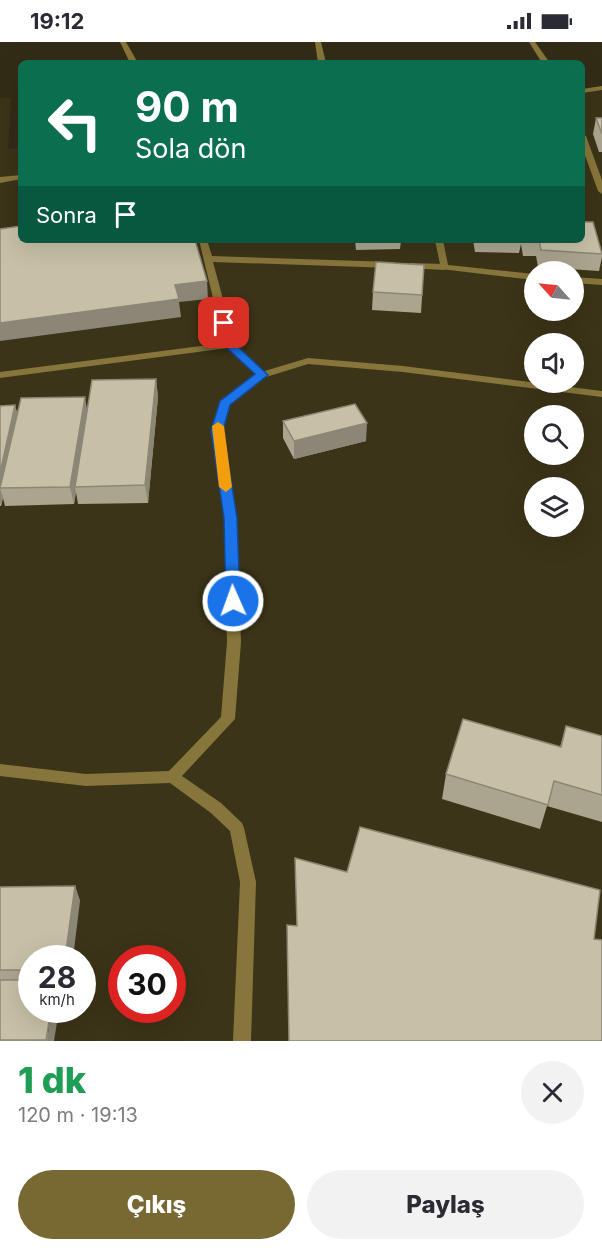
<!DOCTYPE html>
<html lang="tr">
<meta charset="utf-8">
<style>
body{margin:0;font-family:Inter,sans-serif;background:#f2f2f3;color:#2b2b33;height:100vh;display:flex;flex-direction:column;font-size:22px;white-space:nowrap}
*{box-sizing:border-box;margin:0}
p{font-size:20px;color:#7c7c81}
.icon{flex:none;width:33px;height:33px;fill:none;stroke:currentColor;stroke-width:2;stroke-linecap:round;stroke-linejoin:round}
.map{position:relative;height:999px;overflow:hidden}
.details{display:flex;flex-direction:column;background:#fff;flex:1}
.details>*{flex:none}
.guide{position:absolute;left:18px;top:18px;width:567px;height:183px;border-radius:9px;box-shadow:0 6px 24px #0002;background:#0b6e4f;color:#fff;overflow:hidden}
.needle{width:39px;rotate:297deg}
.controls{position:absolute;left:524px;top:219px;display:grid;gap:12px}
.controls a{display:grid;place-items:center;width:60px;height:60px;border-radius:50%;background:#fff;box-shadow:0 6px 24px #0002;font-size:30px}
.speed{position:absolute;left:18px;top:903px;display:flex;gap:12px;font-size:30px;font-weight:700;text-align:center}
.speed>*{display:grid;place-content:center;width:78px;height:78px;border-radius:50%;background:#fff;box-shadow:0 6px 24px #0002;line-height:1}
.speed small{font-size:15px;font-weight:400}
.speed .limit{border:9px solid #d22;background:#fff;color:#111}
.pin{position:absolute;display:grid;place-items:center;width:51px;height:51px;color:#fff;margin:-26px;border-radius:12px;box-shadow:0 3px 9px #0006}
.me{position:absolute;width:66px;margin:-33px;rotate:358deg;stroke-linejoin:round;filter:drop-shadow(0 0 4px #0008)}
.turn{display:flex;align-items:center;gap:21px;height:126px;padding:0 18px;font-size:27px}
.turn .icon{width:78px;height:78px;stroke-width:2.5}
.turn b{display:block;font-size:42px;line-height:51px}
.then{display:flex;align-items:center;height:57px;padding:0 18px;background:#0003;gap:12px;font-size:22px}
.round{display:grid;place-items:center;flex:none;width:63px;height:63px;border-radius:32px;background:#f2f2f3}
.headline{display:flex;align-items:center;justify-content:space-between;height:102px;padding:0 18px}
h1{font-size:36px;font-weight:800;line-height:45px;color:#1e9e55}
.primary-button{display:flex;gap:12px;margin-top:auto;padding:12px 18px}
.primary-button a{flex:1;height:69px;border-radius:36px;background:#786933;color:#fff;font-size:24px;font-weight:800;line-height:69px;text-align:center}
.primary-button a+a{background:#f2f2f3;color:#2b2b33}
.status{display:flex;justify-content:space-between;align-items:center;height:42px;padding:0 30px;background:#fff;direction:ltr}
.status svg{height:16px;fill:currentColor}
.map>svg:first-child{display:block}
.built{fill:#3c3418;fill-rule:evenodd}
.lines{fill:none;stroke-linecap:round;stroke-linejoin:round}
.lane{fill:#87763b;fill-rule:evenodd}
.street{fill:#87763b;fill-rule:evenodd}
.wall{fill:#aba590}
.shaded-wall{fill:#8b8675}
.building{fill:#c7c0a7;stroke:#8b8675;stroke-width:1.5}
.route{fill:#1a73e8;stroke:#114b97;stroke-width:1.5}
.slow{fill:#f59e0b}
</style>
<div class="status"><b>19:12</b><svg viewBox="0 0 49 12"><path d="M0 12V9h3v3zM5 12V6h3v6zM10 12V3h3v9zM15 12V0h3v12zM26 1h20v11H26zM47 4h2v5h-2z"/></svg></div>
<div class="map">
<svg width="602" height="999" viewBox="0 0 602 999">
<rect width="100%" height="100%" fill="#322c17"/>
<path class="built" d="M 602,45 L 602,999 L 0,999 L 0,56 L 11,56 L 8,107 L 21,106 L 21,198 L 582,198 L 582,46 ZM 534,230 L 573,230 L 573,268 L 534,268 ZM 534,302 L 573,302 L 573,340 L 534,340 ZM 534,374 L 573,374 L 573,412 L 534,412 ZM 534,446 L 573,446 L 573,484 L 534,484 ZM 32,916 L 82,916 L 82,968 L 32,968 ZM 122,916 L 172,916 L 172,968 L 122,968 Z"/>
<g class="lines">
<g class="lane">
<path d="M 120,0 L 126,0 L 138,21 L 130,21 Z"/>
<path d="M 315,0 L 321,0 L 326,21 L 318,21 Z"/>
<path d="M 529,0 L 535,0 L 550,21 L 542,21 Z"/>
<path d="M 199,198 L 207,198 L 212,214 L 393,220 L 398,223 L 393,226 L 213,220 L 235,302 L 266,331 L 267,333 L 266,335 L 258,335 L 228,306 L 0,336 L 0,330 L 224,301 Z"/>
<path d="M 410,221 L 444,222 L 449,225 L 444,228 L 407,226 L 405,224 Z"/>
</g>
<g class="street">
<path d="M 602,44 L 602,48 L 582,51 L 582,47 Z"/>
<path d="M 582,92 L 586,94 L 602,138 L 602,152 L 598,149 L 582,105 Z"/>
<path d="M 21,133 L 21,137 L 0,141 L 0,135 Z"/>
<path d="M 435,198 L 443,198 L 448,223 L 534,232 L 534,238 L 441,227 Z"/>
<path d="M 573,235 L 602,237 L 602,243 L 573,241 Z"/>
<path d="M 308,316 L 403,324 L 602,349 L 602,355 L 403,330 L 308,322 L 266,335 L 229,363 L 222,388 L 236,476 L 241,600 L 235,677 L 182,734 L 221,761 L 242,781 L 244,786 L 256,840 L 251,999 L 233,999 L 240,840 L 230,789 L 211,771 L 170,741 L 86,744 L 0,734 L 0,722 L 86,732 L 169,729 L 221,675 L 227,600 L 224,476 L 212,388 L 219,361 L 258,331 Z"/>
</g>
</g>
<g class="wall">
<path d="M 596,76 L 602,76 L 602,110 L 599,110 L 593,92 Z"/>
<path d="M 355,198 L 401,198 L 400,207 L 356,208 Z"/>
<path d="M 473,198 L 582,198 L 602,209 L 602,215 L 599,229 L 538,225 L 536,214 L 523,214 L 521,202 L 519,211 L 475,210 Z"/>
<path d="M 424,223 L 421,271 L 372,268 L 373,250 Z"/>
<path d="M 156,337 L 158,355 L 148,461 L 78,462 L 76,450 L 74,462 L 5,464 L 3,456 L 1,464 L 0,464 L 0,364 L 15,363 L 17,371 L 87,367 Z"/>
<path d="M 283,379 L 366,399 L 294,417 L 283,396 Z"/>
<path d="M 566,684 L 602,694 L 602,780 L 547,764 L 540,787 L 442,757 L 446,732 L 560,705 Z"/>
<path d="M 75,844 L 80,859 L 32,916 L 32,968 L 54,999 L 0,999 L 0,845 Z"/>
</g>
<g class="shaded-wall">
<path d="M 207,239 L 208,257 L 179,260 L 181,275 L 0,299 L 0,281 L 175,243 Z"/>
<path d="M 156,337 L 158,355 L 148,461 L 145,443 Z"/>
<path d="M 85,355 L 88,373 L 75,445 L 76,450 L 74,462 L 70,445 Z"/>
<path d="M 15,363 L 20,381 L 0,446 L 3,456 L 1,464 L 0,459 L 0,431 Z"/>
<path d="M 367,381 L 366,399 L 294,417 L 294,399 Z"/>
<path d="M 75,844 L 80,859 L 73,916 L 65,916 Z"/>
<path d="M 51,968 L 59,968 L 54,999 L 47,999 Z"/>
</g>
<g class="building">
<path d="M 596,76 L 602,76 L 602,92 Z"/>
<path d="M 582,180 L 593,180 L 602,212 L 541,208 L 539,198 L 582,198 Z"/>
<path d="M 21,184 L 21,198 L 195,198 L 207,239 L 175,243 L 179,257 L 0,281 L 0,187 Z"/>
<path d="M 376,220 L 424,223 L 422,253 L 373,250 Z"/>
<path d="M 156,337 L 145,443 L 75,445 L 92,338 Z"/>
<path d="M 85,355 L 70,445 L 0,446 L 21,356 Z"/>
<path d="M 355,362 L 367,381 L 294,399 L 283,379 Z"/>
<path d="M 15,363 L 0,431 L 0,364 Z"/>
<path d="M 463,677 L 561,705 L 566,684 L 602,694 L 602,753 L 554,739 L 548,763 L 446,732 Z"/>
<path d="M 360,785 L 600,848 L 594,897 L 602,898 L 602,999 L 289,999 L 287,883 L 297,884 L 295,816 L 347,830 Z"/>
<path d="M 75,844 L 65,916 L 32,916 L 32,928 L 0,928 L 0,845 Z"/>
<path d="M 0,938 L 32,938 L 32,968 L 51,968 L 46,998 L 0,998 Z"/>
</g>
<path class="route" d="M 224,278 L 230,281 L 235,302 L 268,333 L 230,363 L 223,388 L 237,476 L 240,559 L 238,563 L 228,563 L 226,559 L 224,476 L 211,388 L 220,359 L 255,332 L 226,305 L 219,281 Z"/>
<path class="slow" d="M 218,380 L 224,384 L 232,445 L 226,450 L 219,445 L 212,384 Z"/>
</svg>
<div class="controls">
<a><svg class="needle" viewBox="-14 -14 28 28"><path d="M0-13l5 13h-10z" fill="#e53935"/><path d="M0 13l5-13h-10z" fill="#7c7c81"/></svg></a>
<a><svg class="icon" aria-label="sound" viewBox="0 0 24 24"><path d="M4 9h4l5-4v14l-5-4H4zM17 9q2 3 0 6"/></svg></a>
<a><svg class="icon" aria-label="search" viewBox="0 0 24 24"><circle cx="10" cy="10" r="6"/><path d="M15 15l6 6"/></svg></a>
<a><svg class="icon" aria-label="layers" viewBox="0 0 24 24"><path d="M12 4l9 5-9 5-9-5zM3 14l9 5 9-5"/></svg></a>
</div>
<div class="speed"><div>28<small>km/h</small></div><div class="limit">30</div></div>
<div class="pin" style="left:224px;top:281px;background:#d93025"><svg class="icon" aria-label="arrive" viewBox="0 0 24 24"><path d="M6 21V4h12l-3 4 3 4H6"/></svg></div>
<svg class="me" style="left:233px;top:559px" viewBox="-20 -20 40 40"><circle r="17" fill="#1a73e8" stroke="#fff" stroke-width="3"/><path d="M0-11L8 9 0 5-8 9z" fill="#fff"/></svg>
<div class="guide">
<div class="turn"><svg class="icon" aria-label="left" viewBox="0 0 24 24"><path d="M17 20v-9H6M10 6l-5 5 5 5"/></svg><div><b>90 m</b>Sola dön</div></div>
<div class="then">Sonra<svg class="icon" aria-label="arrive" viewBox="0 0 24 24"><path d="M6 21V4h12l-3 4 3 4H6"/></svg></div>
</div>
</div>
<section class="details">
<div class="headline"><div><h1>1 dk</h1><p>120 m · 19:13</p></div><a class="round"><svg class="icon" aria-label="close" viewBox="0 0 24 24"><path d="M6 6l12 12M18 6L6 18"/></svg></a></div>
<div class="primary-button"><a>Çıkış</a><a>Paylaş</a></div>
</section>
